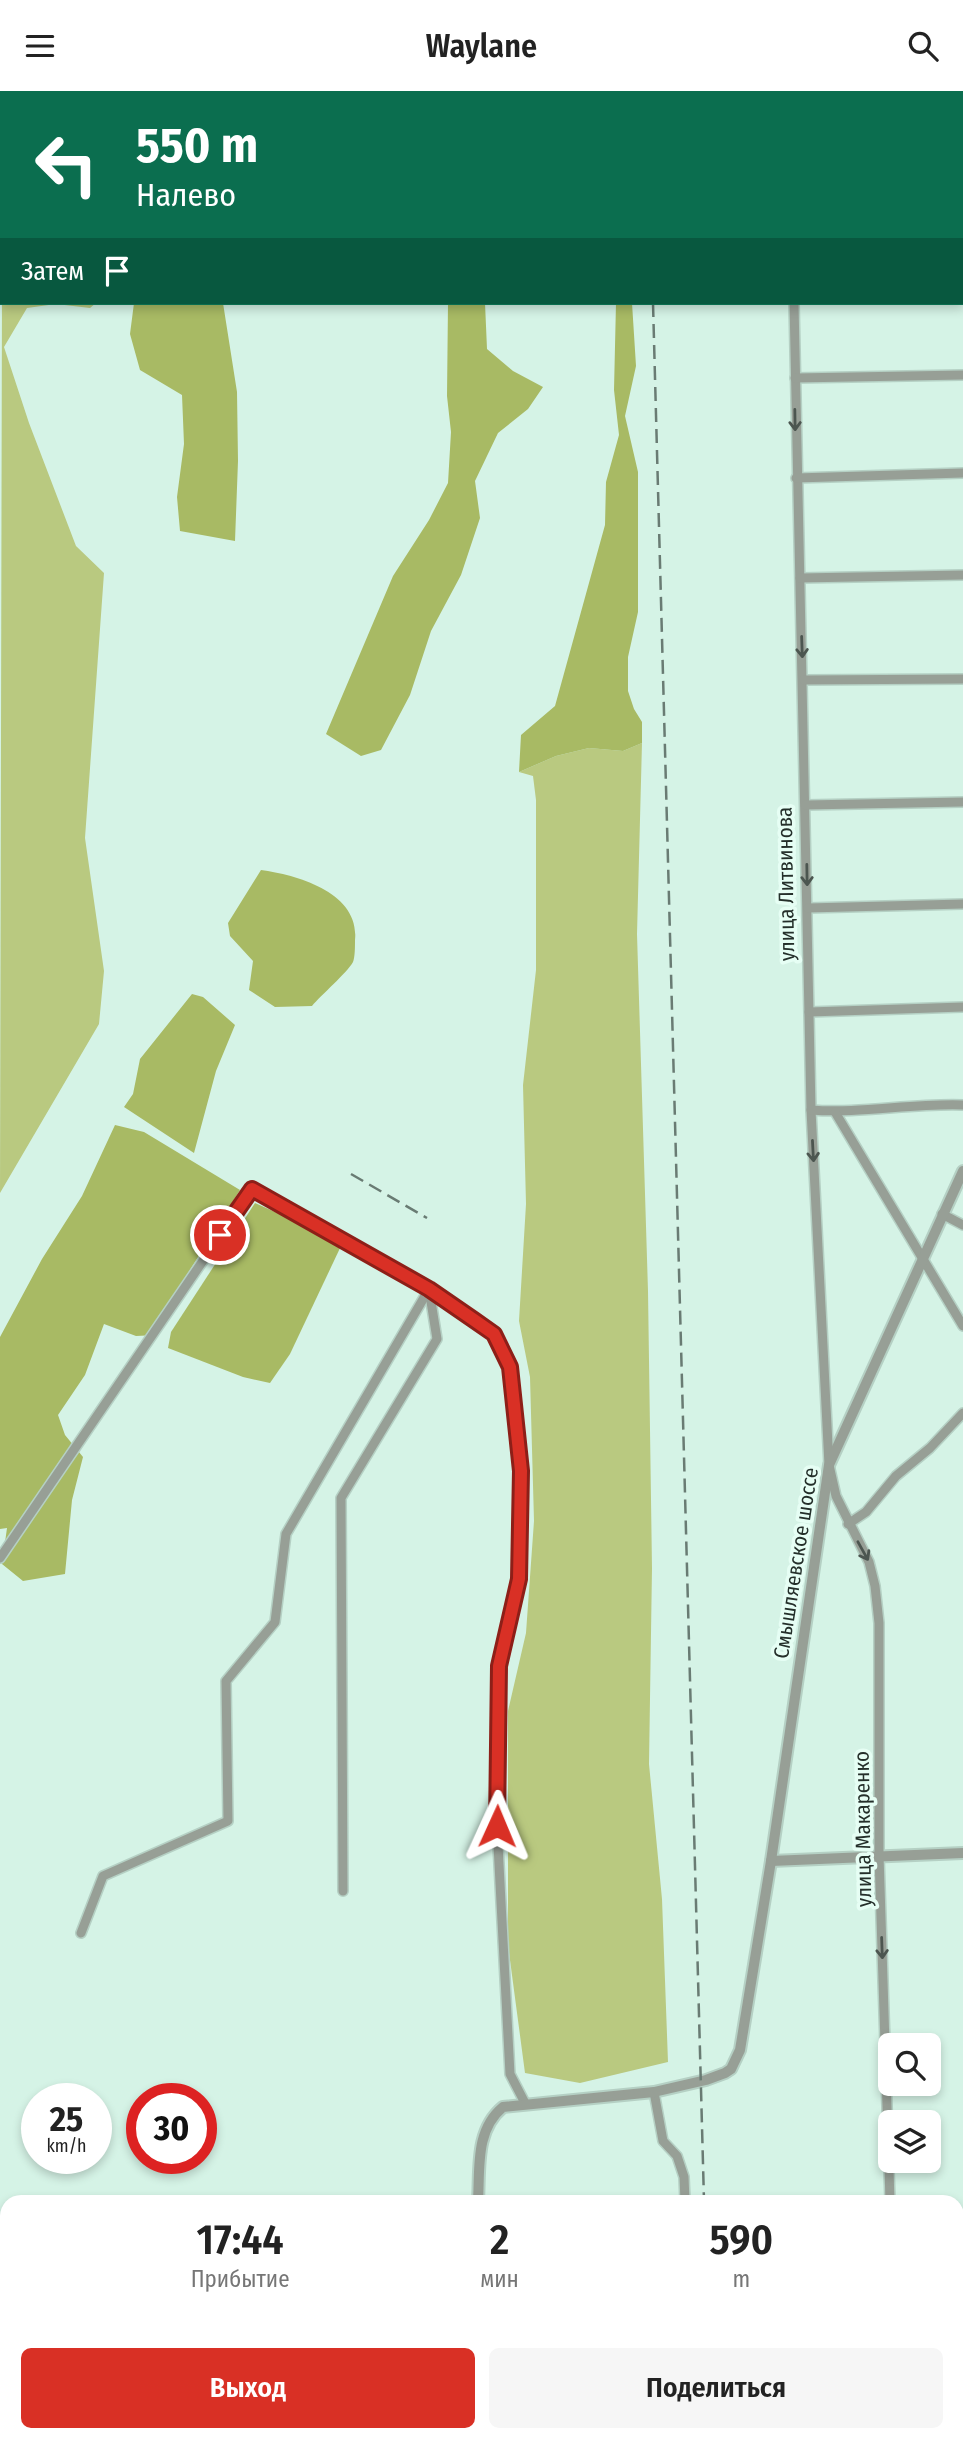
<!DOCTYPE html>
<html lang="ru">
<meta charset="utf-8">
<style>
body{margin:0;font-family:"Fira Sans Condensed",sans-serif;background:#f6f6f6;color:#222;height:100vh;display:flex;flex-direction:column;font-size:26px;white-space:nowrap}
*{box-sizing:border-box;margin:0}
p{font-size:23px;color:#767676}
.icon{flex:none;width:38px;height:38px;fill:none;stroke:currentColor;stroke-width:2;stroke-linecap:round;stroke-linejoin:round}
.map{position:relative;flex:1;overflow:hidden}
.sheet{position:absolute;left:0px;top:2104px;width:964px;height:247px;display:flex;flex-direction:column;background:#fff;border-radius:21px 21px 0 0;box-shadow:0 4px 10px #0003}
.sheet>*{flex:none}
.banner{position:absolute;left:0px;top:0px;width:964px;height:214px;box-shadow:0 4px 10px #0003;background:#0b6e4f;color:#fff;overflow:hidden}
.controls{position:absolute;left:878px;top:1942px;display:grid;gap:14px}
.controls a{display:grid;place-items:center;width:63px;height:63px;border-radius:10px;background:#fff;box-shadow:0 4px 10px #0003;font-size:35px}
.speed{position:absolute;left:21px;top:1992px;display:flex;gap:14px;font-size:35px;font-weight:700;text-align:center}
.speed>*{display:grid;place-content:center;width:91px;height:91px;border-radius:50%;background:#fff;box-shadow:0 4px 10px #0003;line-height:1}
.speed small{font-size:18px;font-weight:400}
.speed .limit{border:10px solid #d22;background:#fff;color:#111}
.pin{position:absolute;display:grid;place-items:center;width:60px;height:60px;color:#fff;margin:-30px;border:4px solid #fff;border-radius:50%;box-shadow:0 2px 7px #0007}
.me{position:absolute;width:77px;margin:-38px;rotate:1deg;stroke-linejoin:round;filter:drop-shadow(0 0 5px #0008)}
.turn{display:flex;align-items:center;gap:24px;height:147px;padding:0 21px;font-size:32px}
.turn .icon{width:91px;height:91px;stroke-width:2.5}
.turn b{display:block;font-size:49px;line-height:60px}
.then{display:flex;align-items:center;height:66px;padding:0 21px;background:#0003;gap:14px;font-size:26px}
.eta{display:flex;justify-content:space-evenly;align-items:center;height:119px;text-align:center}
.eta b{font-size:42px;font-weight:600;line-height:49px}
.action{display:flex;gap:14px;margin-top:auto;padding:14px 21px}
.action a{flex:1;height:80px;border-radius:10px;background:#d93025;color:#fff;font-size:28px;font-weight:600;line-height:80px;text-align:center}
.action a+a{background:#f6f6f6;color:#222}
header{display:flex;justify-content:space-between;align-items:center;height:91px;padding:0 21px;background:#fff;font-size:32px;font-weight:600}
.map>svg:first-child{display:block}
.green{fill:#b9c980}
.forest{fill:#a8ba64}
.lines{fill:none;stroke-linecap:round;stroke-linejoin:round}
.minor-casing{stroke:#b5d0c4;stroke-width:12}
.tertiary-casing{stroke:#b5d0c4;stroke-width:14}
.primary-casing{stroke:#b5d0c4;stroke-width:18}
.minor{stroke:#979f96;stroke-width:9}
.tertiary{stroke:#979f96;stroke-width:10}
.primary{stroke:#526151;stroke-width:14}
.rail{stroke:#697b73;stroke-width:2.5;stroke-dasharray:14 7;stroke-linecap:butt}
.oneway{stroke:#4c5650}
.route-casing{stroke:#8d1f18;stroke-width:18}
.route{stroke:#d93025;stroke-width:12}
.labels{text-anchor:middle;stroke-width:7;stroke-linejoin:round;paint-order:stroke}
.street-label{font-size:21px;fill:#242f2a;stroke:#e6fef4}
</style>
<header><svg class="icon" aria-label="menu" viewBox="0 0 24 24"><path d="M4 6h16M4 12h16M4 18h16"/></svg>Waylane<svg class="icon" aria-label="search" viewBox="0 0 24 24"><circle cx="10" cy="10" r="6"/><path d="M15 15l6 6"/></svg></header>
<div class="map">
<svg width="963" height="2349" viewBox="0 0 963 2349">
<rect width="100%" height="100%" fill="#d5f3e6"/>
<g class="green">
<path d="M 2,188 L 2,212 L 96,212 L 90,217 L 56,213 L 27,217 L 4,256 L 29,332 L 76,455 L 104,482 L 85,747 L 104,880 L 99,933 L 0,1102 Z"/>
<path d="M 642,652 L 637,843 L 648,1200 L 652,1477 L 649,1673 L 662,1808 L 668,1971 L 580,1992 L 525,1982 L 508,1854 L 508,1620 L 526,1542 L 534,1430 L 530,1286 L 519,1230 L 526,1113 L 523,994 L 536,879 L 536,709 L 533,685 L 519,681 L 556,665 L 589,657 L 623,660 Z"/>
</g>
<g class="forest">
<path d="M 134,212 L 223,212 L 237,301 L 238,370 L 235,450 L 180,440 L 177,406 L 184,353 L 182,304 L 140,279 L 130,243 Z"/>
<path d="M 448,212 L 485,212 L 487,258 L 513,280 L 543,296 L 528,318 L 498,342 L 475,390 L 480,427 L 461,484 L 431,540 L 410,604 L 381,659 L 361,665 L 326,643 L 393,485 L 429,429 L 448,392 L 451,341 L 447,305 Z"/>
<path d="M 616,212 L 632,212 L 636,275 L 625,325 L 638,381 L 638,521 L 628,566 L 628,600 L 634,618 L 642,631 L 642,652 L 623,660 L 589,657 L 556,665 L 519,681 L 521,644 L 555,615 L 605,434 L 606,391 L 619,344 L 614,299 Z"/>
<path d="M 261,779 C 298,784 360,802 355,849 C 355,856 355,866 353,871 C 347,882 321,904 312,915 L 275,916 L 249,899 L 253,870 L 230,845 L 228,832 Z"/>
<path d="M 192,903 L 203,906 L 235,934 L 216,980 L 194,1062 L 124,1016 L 133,1003 L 140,968 Z"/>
<path d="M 115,1034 L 144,1041 L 240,1099 L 165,1219 L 156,1244 L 136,1245 L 104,1233 L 85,1284 L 58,1324 L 65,1344 L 83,1366 L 72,1409 L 65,1483 L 23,1490 L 2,1473 L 7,1437 L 0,1438 L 0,1246 L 42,1168 L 82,1105 Z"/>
<path d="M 255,1112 L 311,1137 L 341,1155 L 290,1263 L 270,1292 L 243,1286 L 168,1257 L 171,1241 Z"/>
</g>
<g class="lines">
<defs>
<g id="minor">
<path d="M 962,194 L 963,194"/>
<path d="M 794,212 L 811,1019 L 829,1374 L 836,1405 L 869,1471 L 875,1495 L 879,1532 L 879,1764 L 890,2110"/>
<path d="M 795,287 L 963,284"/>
<path d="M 796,387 L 963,382"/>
<path d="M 800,487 L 963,484"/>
<path d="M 804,589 L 963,588"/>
<path d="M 806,714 L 963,711"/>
<path d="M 808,817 L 963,813"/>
<path d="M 809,921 L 963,916"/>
<path d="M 811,1019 C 861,1023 912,1012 963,1014"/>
<path d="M 835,1021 L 963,1235"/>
<path d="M 942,1123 L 963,1134"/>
<path d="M 848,1433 L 866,1421 L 896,1385 L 930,1357 L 963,1322"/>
<path d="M 0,1467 L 252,1098 L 429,1198 L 474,1229 L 494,1243 L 510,1276 L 521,1380 L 519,1487 L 499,1575 L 497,1735 L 510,1983 L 525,2012"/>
<path d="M 343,1800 L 341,1407 L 437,1248 L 429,1198"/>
<path d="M 81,1842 L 103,1785 L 228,1730 L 226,1590 L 275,1531 L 286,1443 L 429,1198"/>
<path d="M 654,2001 L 663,2050 L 677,2065 L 684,2086 L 685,2110"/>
<path d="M 692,2343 L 692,2349"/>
<path d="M 898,2343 L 898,2349"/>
<path d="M 651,2349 L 653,2343"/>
</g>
<g id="tertiary">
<path d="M 771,1770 L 963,1762"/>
<path d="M 478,2110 C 480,2077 475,2039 503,2016 L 654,2001 L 706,1989 L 725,1982 L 731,1978 L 740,1959 L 771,1770 L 829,1374 L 963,1080"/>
<path d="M 464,2349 L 464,2343"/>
</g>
<g id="primary">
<path d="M 791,0 L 791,2"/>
<path d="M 962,100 L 963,100"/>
</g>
</defs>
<use href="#minor" class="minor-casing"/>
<use href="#tertiary" class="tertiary-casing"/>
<use href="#primary" class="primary-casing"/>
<use href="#minor" class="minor"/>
<use href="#tertiary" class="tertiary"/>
<use href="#primary" class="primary"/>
<g class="rail">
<path d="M 647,0 L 647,2"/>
<path d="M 653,212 L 704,2110"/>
<path d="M 351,1083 L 427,1127"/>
<path d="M 702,2343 L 703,2349"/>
<path d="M 716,2343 L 717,2349"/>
</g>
</g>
<defs><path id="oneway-shaft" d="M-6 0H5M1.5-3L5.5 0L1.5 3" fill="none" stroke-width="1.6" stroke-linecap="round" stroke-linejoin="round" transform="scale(1.75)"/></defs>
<g class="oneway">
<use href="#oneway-shaft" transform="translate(795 329) rotate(89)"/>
<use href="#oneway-shaft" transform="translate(802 556) rotate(88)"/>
<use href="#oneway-shaft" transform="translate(807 784) rotate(89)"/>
<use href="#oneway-shaft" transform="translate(813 1060) rotate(87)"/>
<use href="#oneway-shaft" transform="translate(863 1460) rotate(61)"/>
<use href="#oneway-shaft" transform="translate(882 1857) rotate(88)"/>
</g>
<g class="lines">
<defs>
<path id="route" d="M 220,1144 L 252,1098 L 429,1198 L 474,1229 L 494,1243 L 510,1276 L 521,1380 L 519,1488 L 499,1575 L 497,1735"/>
</defs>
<use href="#route" class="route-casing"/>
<use href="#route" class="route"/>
</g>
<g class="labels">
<g class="street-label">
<text transform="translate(786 793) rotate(-91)" y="7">улица Литвинова</text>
<text transform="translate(796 1472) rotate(-81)" y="7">Смышляевское шоссе</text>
<text transform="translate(863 1738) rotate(-91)" y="7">улица Макаренко</text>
</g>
</g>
</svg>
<div class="controls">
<a><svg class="icon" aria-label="search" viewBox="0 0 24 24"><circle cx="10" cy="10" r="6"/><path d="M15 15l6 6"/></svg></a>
<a><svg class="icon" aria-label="layers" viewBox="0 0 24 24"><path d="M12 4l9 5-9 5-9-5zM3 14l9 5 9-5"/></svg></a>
</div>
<div class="speed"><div>25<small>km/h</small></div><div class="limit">30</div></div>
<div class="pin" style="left:220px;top:1144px;background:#d93025"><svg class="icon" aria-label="arrive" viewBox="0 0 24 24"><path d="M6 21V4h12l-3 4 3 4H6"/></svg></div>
<svg class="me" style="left:497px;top:1735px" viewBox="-20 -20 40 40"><path d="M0-17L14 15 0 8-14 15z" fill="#d93025" stroke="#fff" stroke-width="4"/></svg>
<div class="banner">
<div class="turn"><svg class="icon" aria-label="left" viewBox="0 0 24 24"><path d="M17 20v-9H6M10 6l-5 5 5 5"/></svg><div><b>550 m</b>Налево</div></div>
<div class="then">Затем<svg class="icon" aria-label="arrive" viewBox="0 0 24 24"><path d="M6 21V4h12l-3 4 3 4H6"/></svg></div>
</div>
<section class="sheet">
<div class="eta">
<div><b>17:44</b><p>Прибытие</p></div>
<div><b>2</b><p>мин</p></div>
<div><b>590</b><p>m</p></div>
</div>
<div class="action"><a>Выход</a><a>Поделиться</a></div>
</section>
</div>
